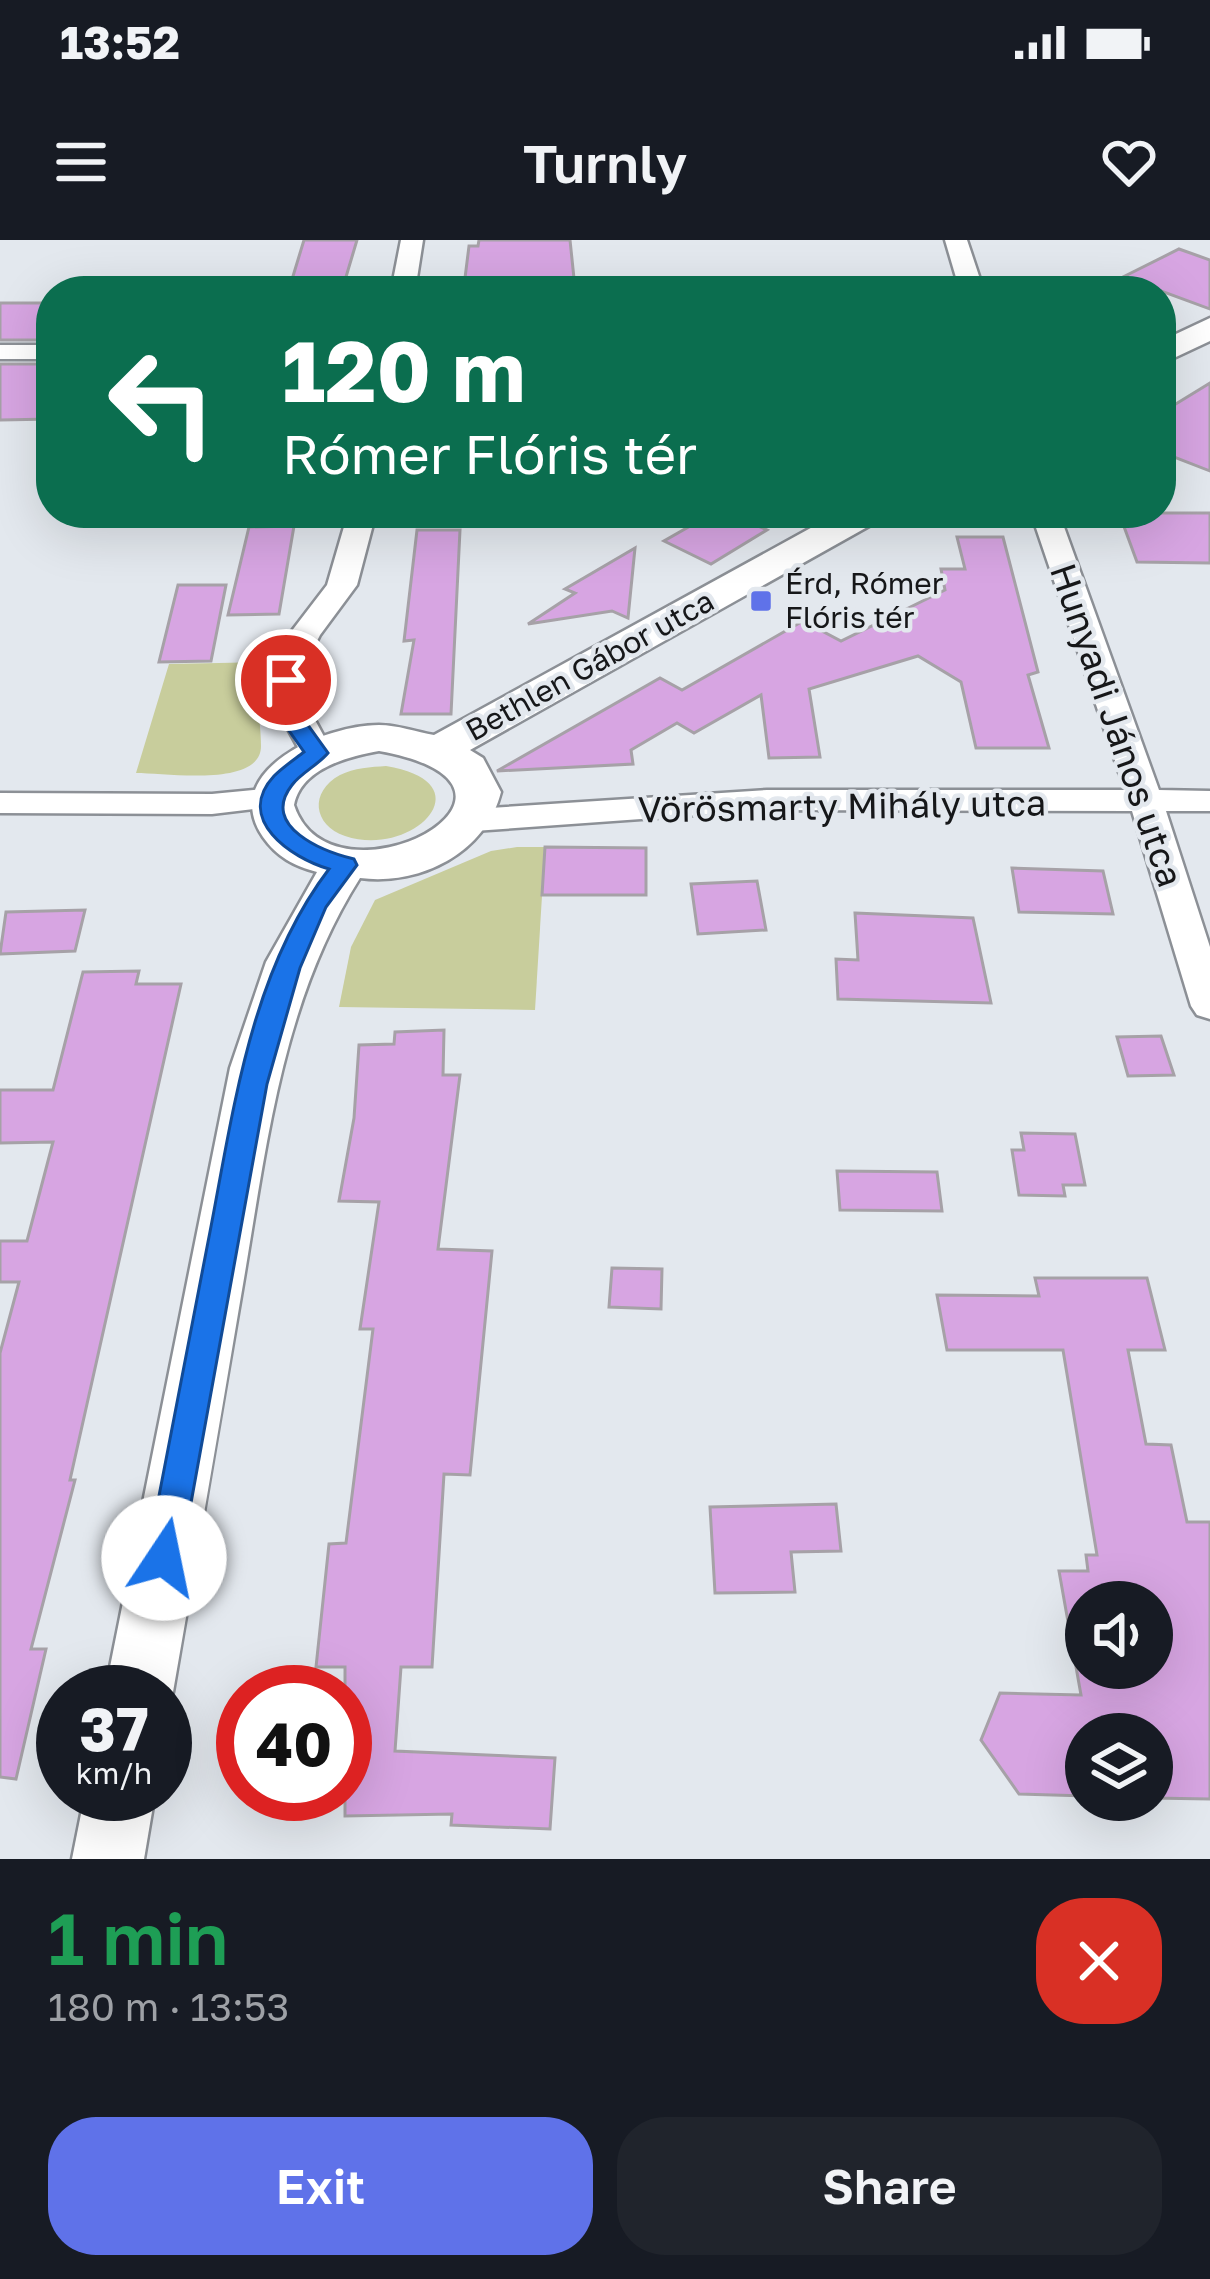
<!DOCTYPE html>
<meta charset="utf-8">
<style>
body{margin:0;font-family:"Golos Text",sans-serif;background:#20242c;color:#f1f3f6;height:100vh;display:flex;flex-direction:column;font-size:45px;white-space:nowrap}
*{box-sizing:border-box;margin:0}
p{font-size:39px;color:#9ea1a6}
.icon{flex:none;width:66px;height:66px;fill:none;stroke:currentColor;stroke-width:2;stroke-linecap:round;stroke-linejoin:round}
.map{position:relative;height:1619px;overflow:hidden}
.panel{display:flex;flex-direction:column;background:#171b24;flex:1}
.panel>*{flex:none}
.top-card{position:absolute;left:36px;top:36px;width:1140px;height:252px;border-radius:48px;box-shadow:0 12px 48px #0002;background:#0b6e4f;color:#fff;overflow:hidden}
.buttons{position:absolute;left:1065px;top:1341px;display:grid;gap:24px}
.buttons a{display:grid;place-items:center;width:108px;height:108px;border-radius:50%;background:#171b24;box-shadow:0 12px 48px #0002;font-size:60px}
.speed{position:absolute;left:36px;top:1425px;display:flex;gap:24px;font-size:60px;font-weight:700;text-align:center}
.speed>*{display:grid;place-content:center;width:156px;height:156px;border-radius:50%;background:#171b24;box-shadow:0 12px 48px #0002;line-height:1}
.speed small{font-size:30px;font-weight:400}
.speed .limit{border:18px solid #d22;background:#fff;color:#111}
.pin{position:absolute;display:grid;place-items:center;width:102px;height:102px;color:#fff;margin:-51px;border:6px solid #fff;border-radius:50%;box-shadow:0 3px 12px #0007}
.me{position:absolute;width:132px;margin:-66px;rotate:11deg;stroke-linejoin:round;filter:drop-shadow(0 0 9px #0008)}
.turn{display:flex;align-items:center;gap:42px;height:252px;padding:0 48px;font-size:54px}
.turn .icon{width:156px;height:156px;stroke-width:2.5}
.turn b{display:block;font-size:84px;line-height:102px}
.round{display:grid;place-items:center;flex:none;width:126px;height:126px;border-radius:48px;background:#20242c}
.overview{display:flex;align-items:center;justify-content:space-between;height:204px;padding:0 48px}
h1{font-size:72px;font-weight:600;line-height:90px;color:#1e9e55}
.action{display:flex;gap:24px;margin-top:auto;padding:24px 48px}
.action a{flex:1;height:138px;border-radius:48px;background:#5f72e9;color:#fff;font-size:48px;font-weight:600;line-height:138px;text-align:center}
.action a+a{background:#20242c;color:#f1f3f6}
.status{display:flex;justify-content:space-between;align-items:center;height:84px;padding:0 60px;background:#171b24;direction:ltr}
.status svg{height:33px;fill:currentColor}
header{display:flex;justify-content:space-between;align-items:center;height:156px;padding:0 48px;background:#171b24;font-size:54px;font-weight:600}
.map>svg:first-child{display:block}
.green{fill:#c8cd9c}
.building{fill:#d7a5e2;stroke:#a6a1a7;stroke-width:3;fill-rule:evenodd}
.lines{fill:none;stroke-linecap:round;stroke-linejoin:round}
.minor-casing{stroke:#8c9096;stroke-width:5}
.tertiary-casing{stroke:#8c9096;stroke-width:5}
.minor{fill:#fff;fill-rule:evenodd}
.tertiary{fill:#fff;fill-rule:evenodd}
.route{fill:#1a73e8;stroke:#114b97;stroke-width:3}
.poi-dot{fill:#5f72e9;stroke:#e3e8ee;stroke-width:4.5}
.labels{text-anchor:middle;stroke-width:9;stroke-linejoin:round;paint-order:stroke}
.far-poi-label{font-size:30px;fill:#161719;stroke:#e3e8ee;text-anchor:start}
.far-street-label{font-size:30px;fill:#161719;stroke:#e3e8ee}
.street-label{font-size:36px;fill:#161719;stroke:#e3e8ee}
</style>
<div class="status"><b>13:52</b><svg viewBox="0 0 49 12"><path d="M0 12V9h3v3zM5 12V6h3v6zM10 12V3h3v9zM15 12V0h3v12zM26 1h20v11H26zM47 4h2v5h-2z"/></svg></div>
<header><svg class="icon" aria-label="menu" viewBox="0 0 24 24"><path d="M4 6h16M4 12h16M4 18h16"/></svg>Turnly<svg class="icon" aria-label="heart" viewBox="0 0 24 24"><path d="M12 20l-8-8c-3-5 5-10 8-4 3-6 11-1 8 4z"/></svg></header>
<div class="map">
<svg width="1210" height="1619" viewBox="0 0 1210 1619">
<rect width="100%" height="100%" fill="#e3e8ee"/>
<g class="green">
<path d="M 262,422 C 253,452 261,476 261,506 C 261,548 166,533 136,533 L 169,424 Z"/>
<path d="M 386,526 C 488,543 412,619 345,596 C 313,585 309,552 340,535 C 354,528 371,527 386,526 Z"/>
<path d="M 517,607 L 545,607 L 535,770 L 339,767 L 351,707 L 375,660 L 491,611 Z"/>
</g>
<g class="building">
<path d="M 304,0 L 357,0 L 343,47 L 290,46 Z"/>
<path d="M 479,0 L 570,0 L 575,48 L 464,46 L 469,6 L 478,6 Z"/>
<path d="M 1179,9 L 1210,20 L 1210,69 L 1123,37 Z"/>
<rect x="0" y="63" width="51" height="37"/>
<path d="M 0,124 L 51,124 L 51,179 L 0,180 Z"/>
<path d="M 1210,143 L 1210,231 L 1161,212 L 1161,173 Z"/>
<path d="M 713,273 L 729,273 L 767,290 L 711,324 L 664,301 Z"/>
<path d="M 1119,273 L 1210,273 L 1210,323 L 1137,322 Z"/>
<path d="M 294,286 L 279,374 L 228,375 L 249,287 Z"/>
<path d="M 417,290 L 460,290 L 451,474 L 401,474 L 414,400 L 404,401 Z"/>
<path d="M 957,297 L 1003,297 L 1038,432 L 1028,435 L 1049,508 L 976,508 L 961,442 L 918,416 L 809,449 L 820,517 L 769,518 L 761,455 L 694,493 L 677,483 L 631,510 L 633,524 L 497,531 L 660,438 L 682,450 L 803,381 L 841,401 L 945,350 L 941,329 L 965,329 Z"/>
<path d="M 635,308 L 628,378 L 612,371 L 528,384 L 575,353 L 565,349 Z"/>
<path d="M 178,345 L 226,345 L 211,421 L 159,422 Z"/>
<path d="M 545,607 L 646,608 L 646,655 L 542,655 Z"/>
<path d="M 1012,628 L 1103,631 L 1113,674 L 1019,672 Z"/>
<path d="M 757,641 L 766,690 L 698,694 L 691,644 Z"/>
<path d="M 85,670 L 75,711 L 0,714 L 6,672 Z"/>
<path d="M 855,673 L 973,678 L 991,763 L 838,759 L 836,719 L 858,720 Z"/>
<path d="M 139,731 L 136,744 L 181,744 L 70,1240 L 75,1240 L 31,1409 L 46,1409 L 16,1539 L 0,1537 L 0,1113 L 19,1042 L 0,1042 L 0,1001 L 27,1001 L 53,902 L 0,903 L 0,850 L 53,850 L 83,732 Z"/>
<path d="M 444,790 L 443,835 L 460,835 L 438,1009 L 492,1011 L 470,1235 L 444,1234 L 432,1427 L 401,1427 L 395,1511 L 555,1518 L 550,1589 L 451,1585 L 452,1574 L 345,1576 L 345,1427 L 316,1427 L 329,1304 L 346,1303 L 373,1089 L 360,1089 L 379,962 L 339,961 L 354,878 L 359,805 L 394,804 L 395,792 Z"/>
<path d="M 1161,796 L 1174,835 L 1128,836 L 1117,797 Z"/>
<path d="M 1021,893 L 1075,894 L 1085,945 L 1063,945 L 1065,956 L 1019,955 L 1012,910 L 1024,910 Z"/>
<path d="M 837,931 L 937,932 L 942,971 L 840,970 Z"/>
<path d="M 612,1028 L 662,1029 L 661,1069 L 609,1067 Z"/>
<path d="M 1035,1038 L 1147,1038 L 1165,1110 L 1128,1110 L 1146,1204 L 1171,1205 L 1187,1282 L 1210,1282 L 1210,1559 L 1152,1558 L 1152,1494 L 1086,1494 L 1086,1556 L 1019,1554 L 981,1500 L 1000,1453 L 1081,1455 L 1059,1331 L 1088,1331 L 1086,1315 L 1097,1315 L 1063,1110 L 947,1110 L 937,1055 L 1039,1056 ZM 1086,1362 L 1152,1362 L 1152,1428 L 1086,1428 Z"/>
<path d="M 836,1264 L 841,1311 L 791,1312 L 795,1352 L 715,1353 L 710,1267 Z"/>
</g>
<g class="lines">
<defs>
<g id="minor">
<path d="M 401,0 L 423,0 L 415,51 L 391,51 Z"/>
<path d="M 945,0 L 967,0 L 984,51 L 960,51 Z"/>
<rect x="0" y="105" width="51" height="14"/>
<path d="M 348,273 L 376,273 L 357,345 L 320,395 L 306,423 L 309,469 L 333,513 L 317,523 L 305,520 L 277,469 L 275,423 L 291,392 L 327,345 Z"/>
<path d="M 1031,273 L 1059,273 L 1159,550 L 1210,551 L 1210,571 L 1166,571 L 1210,707 L 1210,779 L 1197,775 L 1191,766 L 1132,571 L 767,570 L 474,591 L 462,588 L 457,580 L 462,572 L 474,569 L 767,550 L 1125,550 Z"/>
<path d="M 274,548 L 286,551 L 291,558 L 286,565 L 212,574 L 0,573 L 0,553 L 212,554 Z"/>
</g>
<g id="tertiary">
<path d="M 1210,78 L 1210,101 L 1161,124 L 1161,101 Z"/>
<path d="M 838,273 L 883,273 L 878,281 L 470,510 L 483,518 L 501,552 C 486,612 421,646 360,638 C 280,764 266,912 241,1056 C 219,1188 196,1320 173,1452 L 165,1471 L 165,1452 L 105,1452 L 230,828 L 266,722 L 317,632 C 294,626 277,617 263,597 C 218,531 324,485 379,485 C 397,485 417,492 434,495 ZM 379,511 C 578,547 331,678 294,565 C 301,529 346,517 379,511 Z"/>
<path d="M 85,1554 L 155,1554 L 144,1619 L 72,1619 Z"/>
</g>
</defs>
<use href="#minor" class="minor-casing"/>
<use href="#tertiary" class="tertiary-casing"/>
<use href="#minor" class="minor"/>
<use href="#tertiary" class="tertiary"/>
</g>
<path class="route" d="M 286,433 L 297,440 L 308,485 L 328,513 C 318,525 301,533 292,545 C 259,587 325,612 354,619 L 357,625 L 326,667 L 300,728 L 267,844 L 181,1318 L 176,1329 L 164,1334 L 152,1329 L 147,1318 C 167,1213 188,1107 208,1002 C 233,875 249,734 329,629 C 291,618 234,579 274,536 C 283,527 295,519 304,512 L 285,485 L 276,440 Z"/>
<rect class="poi-dot" x="749" y="349" width="24" height="24" rx="6"/>
<g class="labels">
<g class="far-poi-label">
<text x="785" y="354">Érd, Rómer<tspan x="785" dy="34">Flóris tér</tspan></text>
</g>
<g class="far-street-label">
<text transform="translate(590 426) rotate(-29)" y="10">Bethlen Gábor utca</text>
</g>
<g class="street-label">
<text transform="translate(1117 485) rotate(71)" y="13">Hunyadi János utca</text>
<text transform="translate(842 566) rotate(-1)" y="13">Vörösmarty Mihály utca</text>
</g>
</g>
</svg>
<div class="buttons">
<a><svg class="icon" aria-label="sound" viewBox="0 0 24 24"><path d="M4 9h4l5-4v14l-5-4H4zM17 9q2 3 0 6"/></svg></a>
<a><svg class="icon" aria-label="layers" viewBox="0 0 24 24"><path d="M12 4l9 5-9 5-9-5zM3 14l9 5 9-5"/></svg></a>
</div>
<div class="speed"><div>37<small>km/h</small></div><div class="limit">40</div></div>
<div class="pin" style="left:286px;top:440px;background:#d93025"><svg class="icon" aria-label="arrive" viewBox="0 0 24 24"><path d="M6 21V4h12l-3 4 3 4H6"/></svg></div>
<svg class="me" style="left:164px;top:1318px" viewBox="-20 -20 40 40"><circle r="19" fill="#fff"/><path d="M0-13L10 11 0 6-10 11z" fill="#1a73e8"/></svg>
<div class="top-card">
<div class="turn"><svg class="icon" aria-label="left" viewBox="0 0 24 24"><path d="M17 20v-9H6M10 6l-5 5 5 5"/></svg><div><b>120 m</b>Rómer Flóris tér</div></div>
</div>
</div>
<section class="panel">
<div class="overview"><div><h1>1 min</h1><p>180 m · 13:53</p></div><a class="round" style="background:#d93025;color:#fff"><svg class="icon" aria-label="close" viewBox="0 0 24 24"><path d="M6 6l12 12M18 6L6 18"/></svg></a></div>
<div class="action"><a>Exit</a><a>Share</a></div>
</section>
